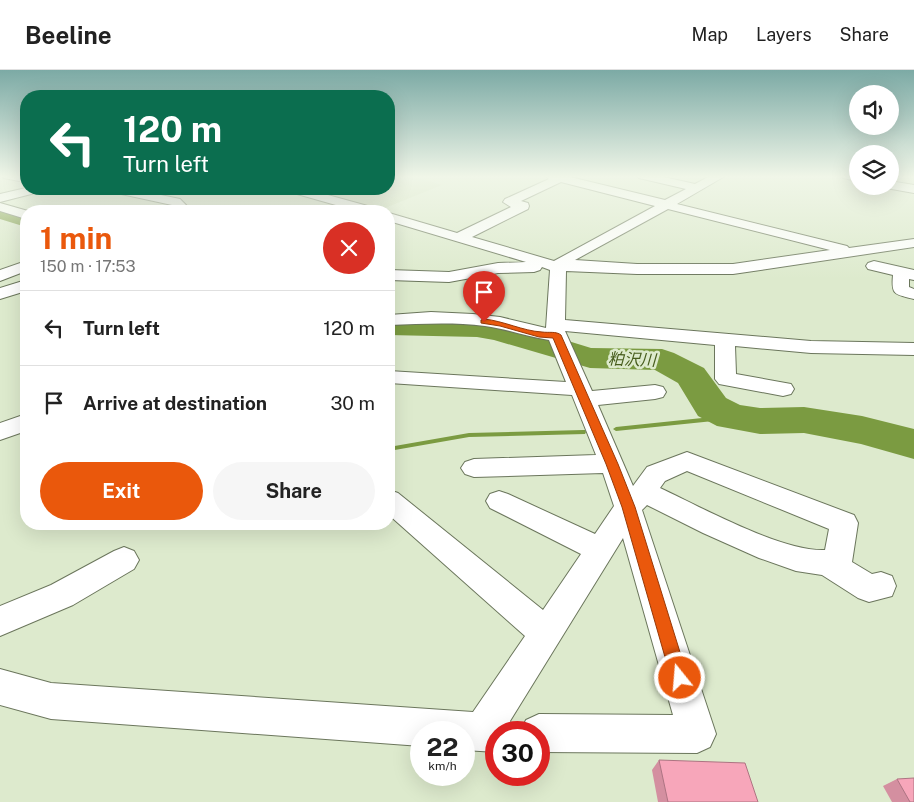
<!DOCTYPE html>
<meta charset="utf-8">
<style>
body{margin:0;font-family:"Public Sans","Noto Sans JP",sans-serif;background:#f6f6f6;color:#222;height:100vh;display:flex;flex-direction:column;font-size:19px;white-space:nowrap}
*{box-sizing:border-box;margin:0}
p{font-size:16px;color:#767676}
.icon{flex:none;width:28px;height:28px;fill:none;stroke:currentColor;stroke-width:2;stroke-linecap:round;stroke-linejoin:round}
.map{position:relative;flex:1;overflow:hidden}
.drawer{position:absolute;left:20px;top:135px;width:375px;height:325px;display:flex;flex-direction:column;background:#fff;border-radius:20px;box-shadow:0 5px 20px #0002}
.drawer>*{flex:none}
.hud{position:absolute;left:20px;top:20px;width:375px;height:105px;border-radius:20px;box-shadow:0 5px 20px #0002;background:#0b6e4f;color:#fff;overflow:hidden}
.tools{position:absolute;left:849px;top:15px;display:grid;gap:10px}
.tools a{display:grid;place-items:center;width:50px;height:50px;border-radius:50%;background:#fff;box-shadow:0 5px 20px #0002;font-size:25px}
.speed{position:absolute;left:410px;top:651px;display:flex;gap:10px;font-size:25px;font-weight:700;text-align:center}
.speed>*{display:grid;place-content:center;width:65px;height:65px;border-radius:50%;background:#fff;box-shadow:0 5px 20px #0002;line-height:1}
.speed small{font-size:12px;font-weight:400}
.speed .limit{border:8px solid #d22;background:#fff;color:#111}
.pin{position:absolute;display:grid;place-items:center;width:42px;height:42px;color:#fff;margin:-51px -21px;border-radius:50% 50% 50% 0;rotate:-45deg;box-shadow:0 0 5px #0007}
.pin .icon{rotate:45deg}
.me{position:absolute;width:55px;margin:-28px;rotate:343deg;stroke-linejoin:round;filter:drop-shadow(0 0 4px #0008)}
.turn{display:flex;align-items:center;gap:18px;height:105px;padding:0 20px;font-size:22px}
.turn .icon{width:65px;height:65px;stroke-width:2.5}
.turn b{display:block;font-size:35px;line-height:42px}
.round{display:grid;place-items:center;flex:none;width:52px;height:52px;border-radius:26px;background:#f6f6f6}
.overview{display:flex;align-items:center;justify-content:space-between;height:85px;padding:0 20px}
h1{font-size:30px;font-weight:700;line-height:38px;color:#ea580c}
.action{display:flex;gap:10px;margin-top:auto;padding:10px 20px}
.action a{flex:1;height:58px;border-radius:30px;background:#ea580c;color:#fff;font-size:20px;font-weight:700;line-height:58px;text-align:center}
.action a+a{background:#f6f6f6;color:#222}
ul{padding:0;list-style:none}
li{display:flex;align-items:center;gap:15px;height:75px;padding:0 20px;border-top:1px solid #e0e0e0}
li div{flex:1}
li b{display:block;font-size:19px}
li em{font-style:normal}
header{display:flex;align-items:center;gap:30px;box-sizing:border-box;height:70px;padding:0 25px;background:#fff;border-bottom:1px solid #e0e0e0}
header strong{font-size:24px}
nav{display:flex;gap:28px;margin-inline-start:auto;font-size:18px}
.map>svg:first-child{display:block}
.built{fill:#d1e0bc}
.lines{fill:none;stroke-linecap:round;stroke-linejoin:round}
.stream{fill:#7b9b41;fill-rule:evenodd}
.river{fill:#7b9b41;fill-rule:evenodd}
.minor-casing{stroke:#6b765c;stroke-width:2}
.minor{fill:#fff;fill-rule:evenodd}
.wall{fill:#d48fa0}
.building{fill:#f7a6ba;stroke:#ad7482}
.route{fill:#ea580c;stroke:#983908}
.labels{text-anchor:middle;stroke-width:5;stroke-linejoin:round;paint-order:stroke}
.water-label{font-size:16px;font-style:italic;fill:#475d1d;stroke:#ddeacd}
</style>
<header>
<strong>Beeline</strong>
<nav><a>Map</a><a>Layers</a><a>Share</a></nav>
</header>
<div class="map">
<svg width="914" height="732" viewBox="0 0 914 732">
<rect width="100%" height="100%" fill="#ddeacd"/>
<path class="built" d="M 389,106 L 411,106 L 442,115 L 380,140 L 320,123 L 328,119 L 389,119 Z"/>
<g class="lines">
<g class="stream">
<path d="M 731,345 L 734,347 L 733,349 L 616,361 L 613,359 L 616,357 Z"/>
<path d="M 583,360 L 585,360 L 586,362 L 585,364 L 469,367 L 389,381 L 389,377 L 469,363 Z"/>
</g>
<g class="river">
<path d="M 0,134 L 26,142 L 26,157 L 0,149 Z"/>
<path d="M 389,245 L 477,247 L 513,254 L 591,278 L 662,279 L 674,283 L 704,298 L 726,328 L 740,335 L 760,338 L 804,337 L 862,346 L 914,359 L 914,389 L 861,374 L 804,363 L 760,364 L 717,356 L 698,346 L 678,313 L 655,300 L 590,298 L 494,270 L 477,267 L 389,265 Z"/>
</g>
<defs>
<g id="minor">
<path d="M 2,106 L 23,106 L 25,108 L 19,111 L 4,108 Z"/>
<path d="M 546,106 L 566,106 L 665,130 L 686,119 L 639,108 L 637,106 L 659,106 L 695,114 L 710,106 L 725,106 L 677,134 L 847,176 L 849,178 L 914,169 L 914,177 L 733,204 L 637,204 L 566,201 L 565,250 L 811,271 L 914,273 L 914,285 L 811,283 L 735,276 L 736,304 L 791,314 L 794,319 L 791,324 L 783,326 L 719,314 L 715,309 L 715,275 L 565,261 L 592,321 L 655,315 L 663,317 L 666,322 L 663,327 L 655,329 L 598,335 L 633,416 L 647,397 L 687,382 L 854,445 L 858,453 L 852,492 L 872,504 L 881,502 L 892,506 L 896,516 L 892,526 L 869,532 L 858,528 L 822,505 L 796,501 L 759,488 L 703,463 L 647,435 L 642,440 L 716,664 L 710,677 L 697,683 L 539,682 L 539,662 L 520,662 L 526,650 L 539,644 L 673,645 L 623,468 L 510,651 L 515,662 L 496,662 L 496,682 L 464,680 L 464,662 L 421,662 L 421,676 L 51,649 L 0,635 L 0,599 L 51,613 L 473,642 L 525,566 L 389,445 L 389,420 L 398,423 L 543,540 L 581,484 L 490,438 L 486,431 L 490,424 L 499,421 L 508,424 L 595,464 L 614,436 L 603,403 L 474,407 L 465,404 L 461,398 L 465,392 L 474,389 L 596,385 L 572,325 L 389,313 L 389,301 L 566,312 L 549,270 C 528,267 507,259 485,256 C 453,252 421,254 389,255 L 389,245 L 431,242 L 473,244 L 500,247 L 546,258 L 550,200 L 542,197 L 540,200 L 534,202 L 498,203 L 449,212 L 389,210 L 389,200 L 449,202 L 498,193 L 526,192 L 389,151 L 389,143 L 457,163 L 511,137 L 503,132 L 505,129 L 549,109 ZM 561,112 L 655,136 L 554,191 L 472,167 L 528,139 L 529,136 L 528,133 L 521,131 ZM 668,139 L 830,180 L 733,194 L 637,194 L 575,190 ZM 687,401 L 829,459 L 825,480 C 782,482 701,437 660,418 L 665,411 Z"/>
<path d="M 841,106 L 858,106 L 858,111 L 843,108 Z"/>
<path d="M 890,111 L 914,115 L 914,123 L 886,118 L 885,116 L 890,116 Z"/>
<path d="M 26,118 L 41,119 L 39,122 L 0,132 L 0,124 Z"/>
<path d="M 110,119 L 132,119 L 180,129 L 192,141 L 178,141 L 172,135 L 112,122 Z"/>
<path d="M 288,119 L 306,119 L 375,138 L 377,141 L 357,141 L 290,122 Z"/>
<path d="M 0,133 L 28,141 L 26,149 L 0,141 Z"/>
<path d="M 26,191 L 26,201 L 0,211 L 0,200 Z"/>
<path d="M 874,191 L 914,200 L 914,210 L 909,209 L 909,217 L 914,219 L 914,229 C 895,224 891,226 893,205 L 868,199 L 866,196 L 868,193 Z"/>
<path d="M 26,210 L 26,221 L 0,229 L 0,218 Z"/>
<path d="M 26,344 L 26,361 L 0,370 L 0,353 Z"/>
<path d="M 124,477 L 134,481 L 139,490 L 134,499 L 73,535 L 0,566 L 0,536 L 51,515 L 114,481 Z"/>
</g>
</defs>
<use href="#minor" class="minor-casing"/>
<use href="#minor" class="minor"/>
</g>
<g class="wall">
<path d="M 659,690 L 758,732 L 658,732 L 652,700 Z"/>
<path d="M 897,709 L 914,732 L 892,732 L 883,716 Z"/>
</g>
<g class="building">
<path d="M 659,690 L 745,693 L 758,732 L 668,732 Z"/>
<path d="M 914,708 L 914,732 L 910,732 L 897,709 Z"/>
</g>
<linearGradient id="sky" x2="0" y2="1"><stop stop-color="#7caaa5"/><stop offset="0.51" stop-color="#f0f6e8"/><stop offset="1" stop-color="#f0f6e8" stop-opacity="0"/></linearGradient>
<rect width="914" height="209" fill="url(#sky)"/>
<path class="route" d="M 484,249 C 504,251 523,261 542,262 C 549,263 556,261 561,265 L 618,394 L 635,437 L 688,608 L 686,613 L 680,616 L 674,613 L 671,608 L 622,437 L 606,394 L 553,268 L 539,267 L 500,256 L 481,253 L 481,250 Z"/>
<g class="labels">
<g class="water-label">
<text transform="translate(632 289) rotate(2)" y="6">粕沢川</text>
</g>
</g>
</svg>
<div class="tools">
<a><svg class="icon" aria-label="sound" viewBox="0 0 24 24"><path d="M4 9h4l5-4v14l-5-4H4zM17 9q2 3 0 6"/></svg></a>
<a><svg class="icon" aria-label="layers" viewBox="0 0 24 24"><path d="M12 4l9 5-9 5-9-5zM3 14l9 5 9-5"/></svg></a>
</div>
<div class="speed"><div>22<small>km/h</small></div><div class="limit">30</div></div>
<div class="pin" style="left:484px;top:252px;background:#d93025"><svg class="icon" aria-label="arrive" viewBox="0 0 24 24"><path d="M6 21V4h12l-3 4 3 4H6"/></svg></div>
<svg class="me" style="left:680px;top:608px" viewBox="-20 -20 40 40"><circle r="17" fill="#ea580c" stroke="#fff" stroke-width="3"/><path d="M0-11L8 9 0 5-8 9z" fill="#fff"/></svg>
<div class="hud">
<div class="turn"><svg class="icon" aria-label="left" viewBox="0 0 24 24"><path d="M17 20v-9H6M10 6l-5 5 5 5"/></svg><div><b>120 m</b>Turn left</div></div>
</div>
<section class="drawer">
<div class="overview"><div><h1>1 min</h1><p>150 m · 17:53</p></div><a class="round" style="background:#d93025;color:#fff"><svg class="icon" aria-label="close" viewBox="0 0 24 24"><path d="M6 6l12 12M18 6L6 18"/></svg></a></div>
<ul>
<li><svg class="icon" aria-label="left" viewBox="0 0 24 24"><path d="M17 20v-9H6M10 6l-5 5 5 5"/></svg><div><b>Turn left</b></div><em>120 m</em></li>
<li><svg class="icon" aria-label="arrive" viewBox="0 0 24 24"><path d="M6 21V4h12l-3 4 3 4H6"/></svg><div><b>Arrive at destination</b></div><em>30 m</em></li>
</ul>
<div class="action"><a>Exit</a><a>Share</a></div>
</section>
</div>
